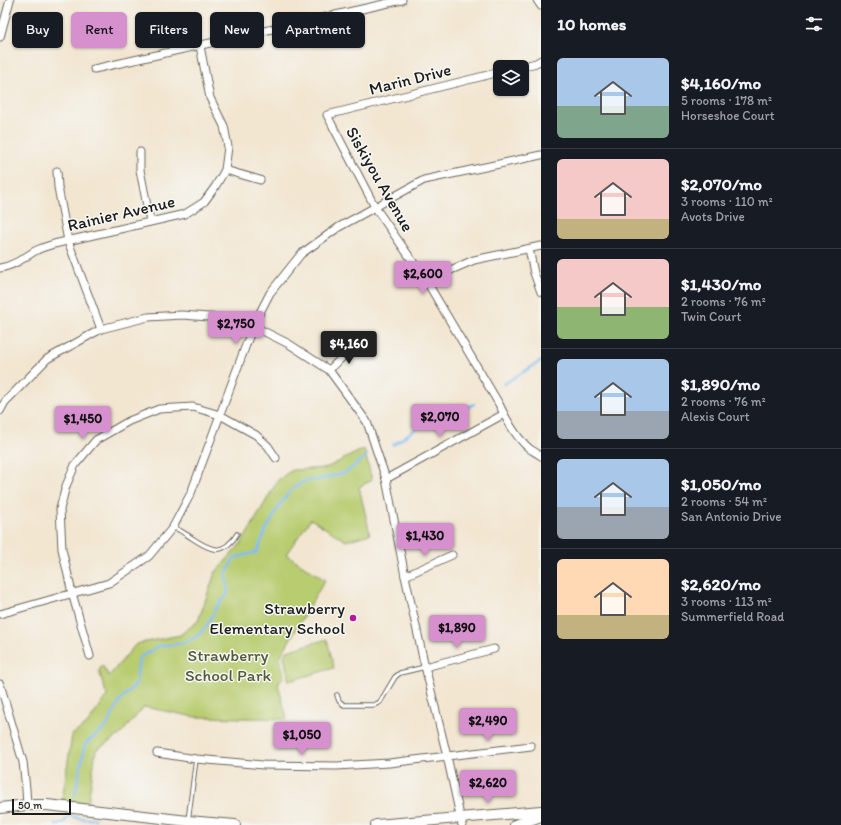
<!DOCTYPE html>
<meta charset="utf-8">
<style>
:root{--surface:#171b24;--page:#242831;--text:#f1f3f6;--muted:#9ea1a6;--line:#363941;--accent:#d690ce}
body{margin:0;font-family:Itim,sans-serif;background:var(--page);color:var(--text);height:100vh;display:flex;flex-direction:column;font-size:15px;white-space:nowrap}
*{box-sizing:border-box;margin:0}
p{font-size:13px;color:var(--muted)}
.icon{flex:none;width:22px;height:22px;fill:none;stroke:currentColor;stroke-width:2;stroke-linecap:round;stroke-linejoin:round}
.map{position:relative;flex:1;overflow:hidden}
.panel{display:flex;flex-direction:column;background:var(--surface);width:300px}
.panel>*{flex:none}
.banner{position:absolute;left:12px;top:12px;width:380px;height:36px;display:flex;gap:8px}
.tools{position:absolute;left:493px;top:60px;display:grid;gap:8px}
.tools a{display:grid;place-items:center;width:36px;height:36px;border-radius:6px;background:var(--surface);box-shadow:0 1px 3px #0004;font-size:20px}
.scale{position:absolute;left:12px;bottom:10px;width:59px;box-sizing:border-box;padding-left:4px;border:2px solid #1c1c1c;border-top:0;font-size:11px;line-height:14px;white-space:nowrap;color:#1c1c1c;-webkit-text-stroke:3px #f6f6f2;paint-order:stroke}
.price{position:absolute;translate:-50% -34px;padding:0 9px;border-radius:4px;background:var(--accent);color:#111;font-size:13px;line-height:26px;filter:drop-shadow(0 1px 2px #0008)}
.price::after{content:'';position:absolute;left:50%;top:24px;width:12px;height:9px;margin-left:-6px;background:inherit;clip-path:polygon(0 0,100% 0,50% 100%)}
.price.active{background:#222;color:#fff}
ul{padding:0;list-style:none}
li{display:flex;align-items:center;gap:12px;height:100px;padding:0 16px}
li+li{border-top:1px solid var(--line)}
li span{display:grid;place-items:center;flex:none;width:112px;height:80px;border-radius:6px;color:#555}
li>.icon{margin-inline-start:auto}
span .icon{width:48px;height:48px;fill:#fffc;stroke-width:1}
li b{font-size:17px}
h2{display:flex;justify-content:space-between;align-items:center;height:48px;padding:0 16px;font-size:17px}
.chip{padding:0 14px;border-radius:6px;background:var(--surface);box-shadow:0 1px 3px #0004;font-size:14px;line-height:36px}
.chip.active{background:var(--accent);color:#111}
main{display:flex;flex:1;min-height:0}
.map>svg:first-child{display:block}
</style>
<main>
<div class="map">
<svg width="541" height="825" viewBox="0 0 541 825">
<rect width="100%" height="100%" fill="#f6f6f2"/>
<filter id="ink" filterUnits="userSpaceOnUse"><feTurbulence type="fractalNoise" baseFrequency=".025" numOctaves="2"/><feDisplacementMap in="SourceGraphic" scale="8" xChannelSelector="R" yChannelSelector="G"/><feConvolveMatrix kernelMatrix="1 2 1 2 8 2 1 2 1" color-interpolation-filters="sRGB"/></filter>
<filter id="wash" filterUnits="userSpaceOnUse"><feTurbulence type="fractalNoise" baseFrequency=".012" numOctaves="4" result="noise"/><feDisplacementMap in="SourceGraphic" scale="16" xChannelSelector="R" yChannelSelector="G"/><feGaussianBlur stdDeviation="0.9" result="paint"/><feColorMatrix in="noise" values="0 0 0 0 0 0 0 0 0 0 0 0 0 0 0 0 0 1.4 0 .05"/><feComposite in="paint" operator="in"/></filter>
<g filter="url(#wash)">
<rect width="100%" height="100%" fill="#f2e6d1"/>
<g fill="#b8cc6f" stroke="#6a7446">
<path d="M 364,449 L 372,480 L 359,487 L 370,534 L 346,541 L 311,519 L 286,554 L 325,580 L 280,657 L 284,676 L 278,684 L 287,719 L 195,717 L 144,707 L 120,735 L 96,750 L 88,803 L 62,800 L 72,735 L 87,724 L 107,696 L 99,671 L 102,665 L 109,676 L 136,644 L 180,635 L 198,621 L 215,573 L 243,541 L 278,480 L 292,470 L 326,468 Z"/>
<path d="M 327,639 L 334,668 L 289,681 L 284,656 L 287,651 Z"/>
</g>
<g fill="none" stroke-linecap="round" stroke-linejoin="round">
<g stroke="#81bcf3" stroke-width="2.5">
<path d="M 504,384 L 541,361"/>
<path d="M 393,445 L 421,425 L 436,421 L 457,413 L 474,404"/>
<path d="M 75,795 L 85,744 L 106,727 L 121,699 L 136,684 L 139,658 L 159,646 L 184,643 L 199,635 L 207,625 L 217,606 L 227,595 L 228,591 L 226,574 L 234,558 L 257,552 L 265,532 L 281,503 L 292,489 L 304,481 L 318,480 L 347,472 L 367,455"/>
<path d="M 56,825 L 63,823 L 71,814 L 73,817 L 85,819 L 95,819"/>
</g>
</g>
</g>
<g filter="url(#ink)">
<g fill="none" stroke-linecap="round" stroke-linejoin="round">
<g stroke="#67635b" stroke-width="5.5">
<g id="lane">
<path d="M 173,527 C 176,529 180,530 184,533 C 193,538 204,548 215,549 C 224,551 233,541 237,534"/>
<path d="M 337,695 L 339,701 L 344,705 L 374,705 L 380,702 L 395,677 L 400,673 L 425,667"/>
<path d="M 188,821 L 196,759"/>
</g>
</g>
<g stroke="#67635b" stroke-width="9">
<g id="street">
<path d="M 537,0 L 541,6"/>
<path d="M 0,37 L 10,0"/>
<path d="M 521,67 L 536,63 L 541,60"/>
<path d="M 94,69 L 402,0"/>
<path d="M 500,72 L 327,115 L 375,207 L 427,282 L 499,404 C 506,419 517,439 530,449 C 533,451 537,453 541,456"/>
<path d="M 140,152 L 140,170 L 150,221"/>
<path d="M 225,170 L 260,180"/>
<path d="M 57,171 L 58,187 L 68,241 L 101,329"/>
<path d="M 529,249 L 534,273 L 541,292"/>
<path d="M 0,268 C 13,266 24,258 35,251 C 41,248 47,246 54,244 L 185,214 L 204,202 L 215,187 L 225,170 L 228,147 L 224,126 L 210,98 L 200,46"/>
<path d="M 427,282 L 439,275 L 474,260 L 541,246"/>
<path d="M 329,370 L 354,346"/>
<path d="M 0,411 L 5,402 L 47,359 L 101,329 L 148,317 L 182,315 L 222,318 L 244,325 L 253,326 L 289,344 L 329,370 L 367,422 L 386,479 L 405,576 L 423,658 L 447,756 L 462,825"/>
<path d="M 386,479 L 504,414"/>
<path d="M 405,576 L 452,555"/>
<path d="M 0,614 L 109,583 L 149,556 L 173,527 L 191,493 L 253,326 L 270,293 L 301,254 L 339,227 L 424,180 L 541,155"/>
<path d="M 90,656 L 72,593 L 62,549 L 60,509 L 66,486 L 75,465 L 96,440 L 129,421 L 159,409 L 193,407 L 220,415 L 256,435 L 268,446 L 276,458"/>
<path d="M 425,667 L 494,649"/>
<path d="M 0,684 L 23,762 L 26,789 L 27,805"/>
<path d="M 157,753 L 196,759 L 263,765 L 336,766 L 389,763 L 531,746"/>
</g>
</g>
<g stroke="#67635b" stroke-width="12">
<g id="secondary">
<path d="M 0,808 L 27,805 L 47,805 L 188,821 L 235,825"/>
<path d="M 376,825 L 541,811"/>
<path d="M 515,825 L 541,816"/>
</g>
</g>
<use href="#lane" stroke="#fff" stroke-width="3.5"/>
<use href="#street" stroke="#fff" stroke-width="7"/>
<use href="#secondary" stroke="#fff" stroke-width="10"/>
</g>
</g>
<circle fill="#b5179e" stroke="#f6f6f2" stroke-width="1.5" cx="353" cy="618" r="4"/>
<g text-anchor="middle" stroke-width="3" stroke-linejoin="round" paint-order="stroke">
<g font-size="17" fill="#1c1c1c" stroke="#f6f6f2">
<text transform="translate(410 79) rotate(-14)" y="6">Marin Drive</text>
<text transform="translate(380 179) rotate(60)" y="6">Siskiyou Avenue</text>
<text transform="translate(121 213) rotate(-13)" y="6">Rainier Avenue</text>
</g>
<g font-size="17" fill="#1c1c1c" stroke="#f6f6f2" text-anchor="end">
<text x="345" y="614">Strawberry<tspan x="345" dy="20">Elementary School</tspan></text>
</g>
<g font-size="17" fill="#535a39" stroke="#f6f6f2">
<text x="228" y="661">Strawberry<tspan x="228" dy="20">School Park</tspan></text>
</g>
</g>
</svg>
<div class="tools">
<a><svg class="icon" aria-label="layers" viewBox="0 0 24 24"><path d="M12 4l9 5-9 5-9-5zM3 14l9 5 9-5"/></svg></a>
</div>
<div class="scale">50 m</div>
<b class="price" style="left:423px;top:295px">$2,600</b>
<b class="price" style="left:236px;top:345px">$2,750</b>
<b class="price active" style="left:349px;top:365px">$4,160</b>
<b class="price" style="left:440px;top:438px">$2,070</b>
<b class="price" style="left:83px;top:440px">$1,450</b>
<b class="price" style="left:425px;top:557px">$1,430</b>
<b class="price" style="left:457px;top:649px">$1,890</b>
<b class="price" style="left:488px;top:742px">$2,490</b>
<b class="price" style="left:302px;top:756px">$1,050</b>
<b class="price" style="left:488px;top:804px">$2,620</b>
<div class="banner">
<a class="chip">Buy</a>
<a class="chip active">Rent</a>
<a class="chip">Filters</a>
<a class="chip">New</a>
<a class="chip">Apartment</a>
</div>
</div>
<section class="panel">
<h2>10 homes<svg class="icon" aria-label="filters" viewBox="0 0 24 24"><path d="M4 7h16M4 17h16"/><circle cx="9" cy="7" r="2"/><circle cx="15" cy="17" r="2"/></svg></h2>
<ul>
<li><span style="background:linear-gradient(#a9c7e8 60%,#7fa58c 0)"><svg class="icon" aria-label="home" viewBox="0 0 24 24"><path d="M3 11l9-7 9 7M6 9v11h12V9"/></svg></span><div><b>$4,160/mo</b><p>5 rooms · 178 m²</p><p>Horseshoe Court</p></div></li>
<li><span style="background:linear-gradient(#f6c9c9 75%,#c2b280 0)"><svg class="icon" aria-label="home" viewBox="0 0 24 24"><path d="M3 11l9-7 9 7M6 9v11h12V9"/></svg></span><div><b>$2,070/mo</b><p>3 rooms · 110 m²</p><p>Avots Drive</p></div></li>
<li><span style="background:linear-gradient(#f6c9c9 60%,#8fb573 0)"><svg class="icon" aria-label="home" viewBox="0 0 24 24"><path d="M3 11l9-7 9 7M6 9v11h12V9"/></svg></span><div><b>$1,430/mo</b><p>2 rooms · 76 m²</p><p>Twin Court</p></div></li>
<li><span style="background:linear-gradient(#a9c7e8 65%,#9aa5b1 0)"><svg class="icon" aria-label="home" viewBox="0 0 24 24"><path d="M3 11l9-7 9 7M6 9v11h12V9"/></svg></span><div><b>$1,890/mo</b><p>2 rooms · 76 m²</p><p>Alexis Court</p></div></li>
<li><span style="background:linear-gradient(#a9c7e8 60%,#9aa5b1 0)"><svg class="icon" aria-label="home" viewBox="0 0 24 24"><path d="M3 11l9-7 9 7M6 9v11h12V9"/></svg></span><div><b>$1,050/mo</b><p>2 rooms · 54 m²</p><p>San Antonio Drive</p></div></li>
<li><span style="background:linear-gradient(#ffd9b3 70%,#c2b280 0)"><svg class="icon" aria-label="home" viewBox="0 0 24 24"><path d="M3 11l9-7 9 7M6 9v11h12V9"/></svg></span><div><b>$2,620/mo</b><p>3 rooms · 113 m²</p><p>Summerfield Road</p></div></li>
</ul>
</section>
</main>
